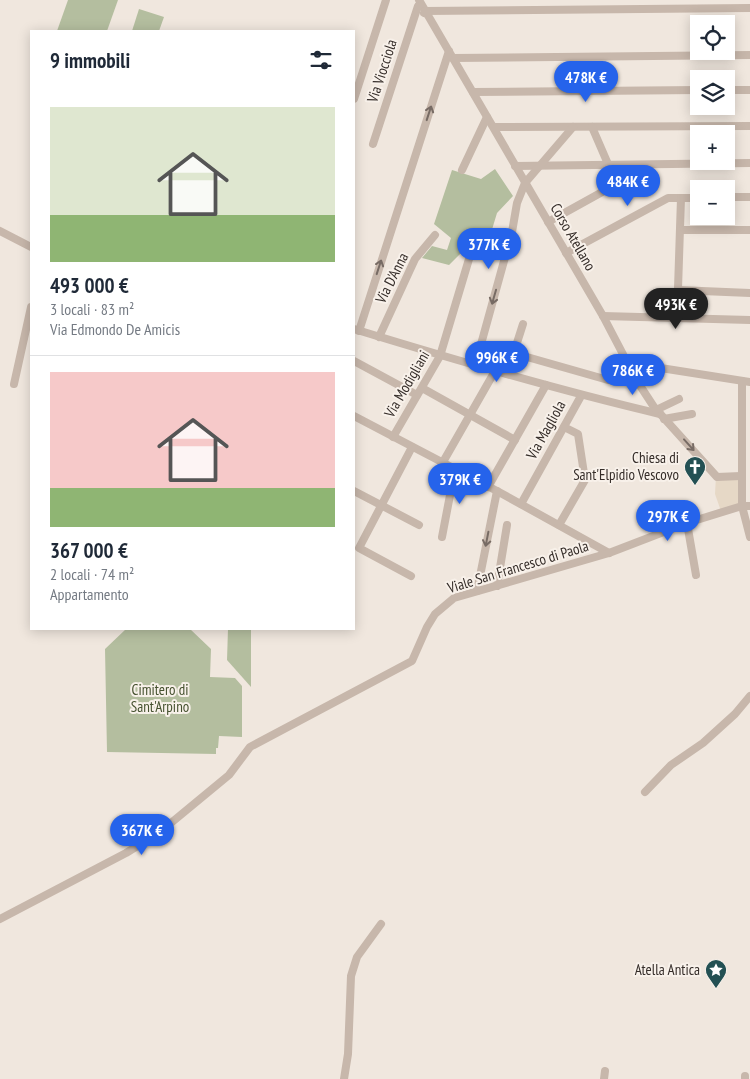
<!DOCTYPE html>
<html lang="it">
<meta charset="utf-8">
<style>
:root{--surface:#fff;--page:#f6f6f7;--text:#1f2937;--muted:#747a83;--line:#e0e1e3;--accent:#2563eb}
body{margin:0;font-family:"PT Sans Narrow",sans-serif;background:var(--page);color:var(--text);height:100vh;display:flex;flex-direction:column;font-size:19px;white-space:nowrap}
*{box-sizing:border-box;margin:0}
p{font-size:16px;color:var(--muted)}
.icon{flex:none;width:28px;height:28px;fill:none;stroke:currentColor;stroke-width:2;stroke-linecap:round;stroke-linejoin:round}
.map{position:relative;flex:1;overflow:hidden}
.sheet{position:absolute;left:30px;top:30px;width:325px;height:600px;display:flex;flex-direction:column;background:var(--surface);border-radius:0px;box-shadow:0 2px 12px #0003}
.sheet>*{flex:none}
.controls{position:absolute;left:690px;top:15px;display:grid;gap:10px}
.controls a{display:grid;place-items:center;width:45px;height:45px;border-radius:0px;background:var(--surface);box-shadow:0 2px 12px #0003;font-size:25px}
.price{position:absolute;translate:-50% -42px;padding:0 11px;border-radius:18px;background:var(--accent);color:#fff;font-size:16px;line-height:32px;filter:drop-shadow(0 1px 2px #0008)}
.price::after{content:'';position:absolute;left:50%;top:30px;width:15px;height:11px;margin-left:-8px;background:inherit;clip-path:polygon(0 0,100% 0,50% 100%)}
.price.selected{background:#222;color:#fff}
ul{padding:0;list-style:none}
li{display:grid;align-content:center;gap:10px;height:265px;padding:0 20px}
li+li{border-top:1px solid var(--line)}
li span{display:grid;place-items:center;height:155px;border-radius:0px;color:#555}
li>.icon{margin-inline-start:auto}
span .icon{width:90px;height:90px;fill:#fffc;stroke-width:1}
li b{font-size:21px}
h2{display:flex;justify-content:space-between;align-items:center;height:60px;padding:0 20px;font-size:21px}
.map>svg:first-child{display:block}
</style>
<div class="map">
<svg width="750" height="1079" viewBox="0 0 750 1079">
<rect width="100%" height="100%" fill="#f0e7de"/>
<g fill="#b4be9f">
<path d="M 68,0 L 118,0 L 107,31 L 57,31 Z"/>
<path d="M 139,9 L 164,17 L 159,31 L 132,31 Z"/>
<path d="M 495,169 L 513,196 L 497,213 L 487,246 L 472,242 L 449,265 L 422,258 L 432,246 L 447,250 L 451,238 L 434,224 L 452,170 L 481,179 Z"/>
<path d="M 126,629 L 190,629 L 211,649 L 210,677 L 235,678 L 242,686 L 242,737 L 219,736 L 218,748 L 216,748 L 216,754 L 107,752 L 105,649 Z"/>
<path d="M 228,629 L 251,629 L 251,687 L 227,660 Z"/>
</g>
<path fill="#e6d8c6" d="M 742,474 L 744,505 L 722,514 L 715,494 L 716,476 Z"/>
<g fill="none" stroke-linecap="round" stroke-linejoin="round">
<g stroke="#c7b7ab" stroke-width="8">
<path d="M 419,0 L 603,316 L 637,381 L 654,407 L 717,477 L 741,476"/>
<path d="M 424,13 L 425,11 L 750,8"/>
<path d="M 453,58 L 750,55"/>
<path d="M 726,90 L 750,90"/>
<path d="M 473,92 L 699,90"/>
<path d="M 354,99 L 386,0"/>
<path d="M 494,127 L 750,126"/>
<path d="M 592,127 L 608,164"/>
<path d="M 373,144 L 418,6"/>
<path d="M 515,166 L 750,163"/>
<path d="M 462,170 L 487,117"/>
<path d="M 726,197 L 750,197"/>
<path d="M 548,222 L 604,191"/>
<path d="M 680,230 L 750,230"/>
<path d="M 0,231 L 31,247"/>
<path d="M 566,253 L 668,198 L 699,198"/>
<path d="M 678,290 L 750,293"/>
<path d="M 603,316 L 750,320"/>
<path d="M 677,319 L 681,198"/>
<path d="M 354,329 C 455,360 557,390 660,414"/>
<path d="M 359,331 L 449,51"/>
<path d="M 379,337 L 415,259 L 435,235"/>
<path d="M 513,353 L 608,380 L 626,381 L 635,377"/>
<path d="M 354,361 L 417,395"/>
<path d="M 629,363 L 750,382"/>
<path d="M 475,366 L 512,232 L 517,203 L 525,183 L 573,127"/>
<path d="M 507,374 L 523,324"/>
<path d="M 742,381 L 742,506 L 750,537"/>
<path d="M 14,384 L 31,307"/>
<path d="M 422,388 L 515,440"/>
<path d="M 656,410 L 679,399"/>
<path d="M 354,416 L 497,491 L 609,553"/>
<path d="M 664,419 L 692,414"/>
<path d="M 393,437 L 440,356 L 469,259"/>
<path d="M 443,462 L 495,371"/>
<path d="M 488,487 L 546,385"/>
<path d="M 354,491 L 419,525"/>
<path d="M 521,504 L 581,396"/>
<path d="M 687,523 L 696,575"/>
<path d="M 559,525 L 585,480 L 578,434 L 564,427"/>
<path d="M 442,537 L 455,469"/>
<path d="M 411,576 L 359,548 L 412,447"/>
<path d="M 497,586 L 507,525"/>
<path d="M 477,591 L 497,491"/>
<path d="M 645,792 L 671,765 L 703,743 L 735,714 L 750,696"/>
<path d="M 0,919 L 126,853 L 160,832 L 229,775 L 250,747 L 412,661 L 427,627 L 435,614 L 454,598 L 609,553 L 687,523 L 742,506 L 750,506"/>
<path d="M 344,1079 L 348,1054 L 351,976 L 357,957 L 381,924"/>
<path d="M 604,1079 L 605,1071"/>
<path d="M 745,1079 L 745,1076"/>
</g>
</g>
<defs><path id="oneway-shaft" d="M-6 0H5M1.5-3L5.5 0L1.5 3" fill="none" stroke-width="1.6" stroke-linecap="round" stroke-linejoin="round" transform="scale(1.25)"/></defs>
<g stroke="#776b64">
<use href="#oneway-shaft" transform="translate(429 113) rotate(-72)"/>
<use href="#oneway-shaft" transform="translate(379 267) rotate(-72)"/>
<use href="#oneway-shaft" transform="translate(494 297) rotate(106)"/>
<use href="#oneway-shaft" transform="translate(689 445) rotate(48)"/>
<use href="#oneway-shaft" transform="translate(487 539) rotate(101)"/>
</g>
<defs>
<g id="church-pin" transform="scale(1.125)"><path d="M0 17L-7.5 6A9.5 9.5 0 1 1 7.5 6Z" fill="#235053" stroke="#f8f1ea"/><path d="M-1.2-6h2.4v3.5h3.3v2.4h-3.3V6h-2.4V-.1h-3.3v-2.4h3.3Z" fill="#fff"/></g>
<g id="sight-pin" transform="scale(1.125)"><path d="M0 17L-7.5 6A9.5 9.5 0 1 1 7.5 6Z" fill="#235053" stroke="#f8f1ea"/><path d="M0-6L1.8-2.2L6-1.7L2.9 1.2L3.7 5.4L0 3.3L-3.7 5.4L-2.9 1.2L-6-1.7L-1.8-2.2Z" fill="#fff"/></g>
</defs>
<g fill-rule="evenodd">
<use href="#church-pin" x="695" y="467"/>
<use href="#sight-pin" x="716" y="970"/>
</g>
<g text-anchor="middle" stroke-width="4" stroke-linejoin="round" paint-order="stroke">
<g font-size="15" fill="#352d29" stroke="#f8f1ea">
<text transform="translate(382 71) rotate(-72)" y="5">Via Viocciola</text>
<text transform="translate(573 237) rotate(60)" y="5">Corso Atellano</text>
<text transform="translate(392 278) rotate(-63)" y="5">Via D'Anna</text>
<text transform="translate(407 384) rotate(-60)" y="5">Via Modigliani</text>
<text transform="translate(546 430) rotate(-61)" y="5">Via Magliola</text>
<text transform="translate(518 567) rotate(-17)" y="5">Viale San Francesco di Paola</text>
</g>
<g font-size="15" fill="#352d29" stroke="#f8f1ea" text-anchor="end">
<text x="679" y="463">Chiesa di<tspan x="679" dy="17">Sant'Elpidio Vescovo</tspan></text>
<text x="700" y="975">Atella Antica</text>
</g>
<g font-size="15" fill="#45512f" stroke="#f8f1ea">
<text x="160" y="695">Cimitero di<tspan x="160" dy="17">Sant'Arpino</tspan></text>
</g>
</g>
</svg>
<div class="controls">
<a><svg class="icon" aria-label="locate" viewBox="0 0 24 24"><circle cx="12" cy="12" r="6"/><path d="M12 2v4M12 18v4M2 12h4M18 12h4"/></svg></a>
<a><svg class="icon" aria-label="layers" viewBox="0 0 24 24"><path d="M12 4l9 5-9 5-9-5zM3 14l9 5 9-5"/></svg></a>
<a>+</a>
<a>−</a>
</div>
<b class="price" style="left:586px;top:103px">478K €</b>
<b class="price" style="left:628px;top:207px">484K €</b>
<b class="price" style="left:489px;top:270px">377K €</b>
<b class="price selected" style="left:676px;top:330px">493K €</b>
<b class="price" style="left:497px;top:383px">996K €</b>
<b class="price" style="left:633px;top:396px">786K €</b>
<b class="price" style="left:460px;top:505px">379K €</b>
<b class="price" style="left:668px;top:542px">297K €</b>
<b class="price" style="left:142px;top:856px">367K €</b>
<section class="sheet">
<h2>9 immobili<svg class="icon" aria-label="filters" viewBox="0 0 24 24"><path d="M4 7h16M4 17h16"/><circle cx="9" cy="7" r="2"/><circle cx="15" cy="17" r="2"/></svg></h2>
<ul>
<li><span style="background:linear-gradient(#dfe7d0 70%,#8fb573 0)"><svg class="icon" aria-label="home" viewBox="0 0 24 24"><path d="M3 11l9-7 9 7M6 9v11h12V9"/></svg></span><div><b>493 000 €</b><p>3 locali · 83 m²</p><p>Via Edmondo De Amicis</p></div></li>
<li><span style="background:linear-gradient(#f6c9c9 75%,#8fb573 0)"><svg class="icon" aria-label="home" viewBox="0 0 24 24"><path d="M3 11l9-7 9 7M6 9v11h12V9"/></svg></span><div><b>367 000 €</b><p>2 locali · 74 m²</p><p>Appartamento</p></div></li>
</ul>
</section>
</div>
